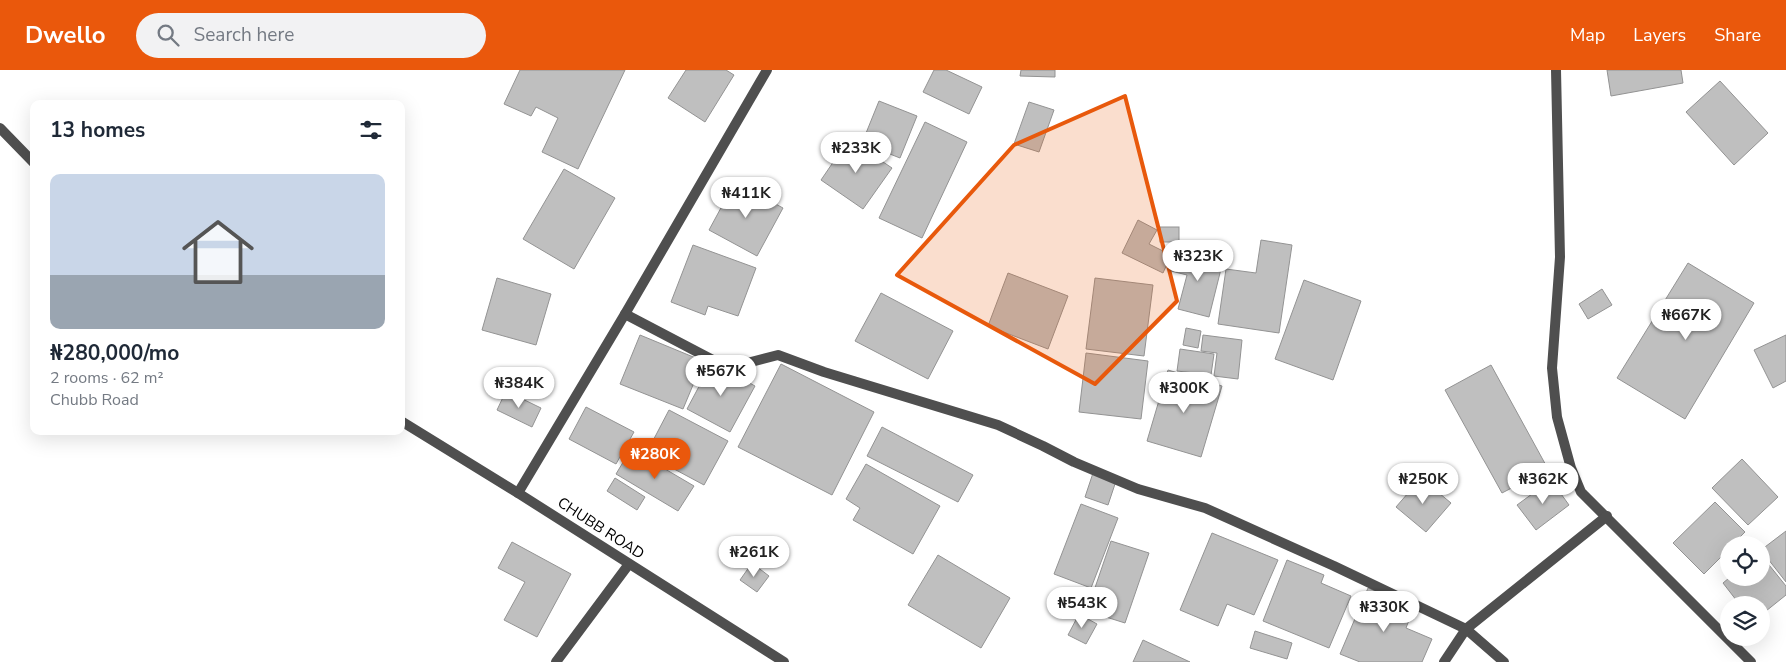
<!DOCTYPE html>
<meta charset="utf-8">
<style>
:root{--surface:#fff;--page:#f2f2f3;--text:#1f2937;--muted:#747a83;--accent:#ea580c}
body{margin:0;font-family:"Nunito Sans",sans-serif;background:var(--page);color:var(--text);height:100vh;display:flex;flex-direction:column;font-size:19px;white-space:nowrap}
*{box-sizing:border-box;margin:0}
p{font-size:16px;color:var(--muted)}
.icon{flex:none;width:28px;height:28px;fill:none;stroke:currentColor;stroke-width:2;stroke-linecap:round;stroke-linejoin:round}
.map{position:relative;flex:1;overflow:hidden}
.sheet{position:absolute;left:30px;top:30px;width:375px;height:335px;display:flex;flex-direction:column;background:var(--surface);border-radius:10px;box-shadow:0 5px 20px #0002}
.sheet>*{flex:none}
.tools{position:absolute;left:1720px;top:466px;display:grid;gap:10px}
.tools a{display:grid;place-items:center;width:50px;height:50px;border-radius:50%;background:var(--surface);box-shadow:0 5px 20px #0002;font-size:25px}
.price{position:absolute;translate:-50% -42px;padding:0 11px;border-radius:18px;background:#fff;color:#222;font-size:16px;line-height:32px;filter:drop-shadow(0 1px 2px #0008)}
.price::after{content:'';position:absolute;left:50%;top:30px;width:15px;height:11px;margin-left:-8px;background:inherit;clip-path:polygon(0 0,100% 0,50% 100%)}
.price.on{background:var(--accent);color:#fff}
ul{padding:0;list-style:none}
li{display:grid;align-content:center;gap:10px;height:265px;padding:0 20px}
li span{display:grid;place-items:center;height:155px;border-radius:10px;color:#555}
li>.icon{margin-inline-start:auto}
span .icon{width:90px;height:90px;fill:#fffc;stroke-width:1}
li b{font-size:21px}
h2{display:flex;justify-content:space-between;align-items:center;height:60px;padding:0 20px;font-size:21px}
header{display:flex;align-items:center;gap:30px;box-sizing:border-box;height:70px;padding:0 25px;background:var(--accent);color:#fff}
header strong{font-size:24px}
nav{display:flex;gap:28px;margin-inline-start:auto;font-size:18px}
.search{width:350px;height:45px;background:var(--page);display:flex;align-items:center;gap:12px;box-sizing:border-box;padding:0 18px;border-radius:28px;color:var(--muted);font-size:19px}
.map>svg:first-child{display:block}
</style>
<header>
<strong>Dwello</strong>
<div class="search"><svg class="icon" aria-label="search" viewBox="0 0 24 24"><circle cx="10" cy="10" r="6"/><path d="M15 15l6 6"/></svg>Search here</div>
<nav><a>Map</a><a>Layers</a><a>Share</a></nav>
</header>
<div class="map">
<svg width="1786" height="592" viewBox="0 0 1786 592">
<rect width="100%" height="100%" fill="#fff"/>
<g fill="#bfbfbf" stroke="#939393">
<path d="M 520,0 L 625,0 L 578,99 L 542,82 L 558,48 L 536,37 L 531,46 L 504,34 Z"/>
<path d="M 686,0 L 726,0 L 734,5 L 705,52 L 668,28 Z"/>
<path d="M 934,0 L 946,0 L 982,17 L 969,44 L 923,22 Z"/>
<path d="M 1021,0 L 1055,0 L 1055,7 L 1020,6 Z"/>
<path d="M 1607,0 L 1681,0 L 1683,13 L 1611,26 Z"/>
<path d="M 1720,11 L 1768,63 L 1734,95 L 1686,42 Z"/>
<path d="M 879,31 L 917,46 L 900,88 L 862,73 Z"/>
<path d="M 1029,32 L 1054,40 L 1039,82 L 1014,74 Z"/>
<path d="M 925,52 L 967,72 L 922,168 L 879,148 Z"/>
<path d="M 849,69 L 892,98 L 863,139 L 821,110 Z"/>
<path d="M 564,99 L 615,128 L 574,199 L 523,169 Z"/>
<path d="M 735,112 L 783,138 L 757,186 L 709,160 Z"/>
<path d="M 1138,150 L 1157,160 L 1149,174 L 1171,185 L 1163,203 L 1122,183 Z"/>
<rect x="1160" y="157" width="19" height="15"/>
<path d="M 1261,170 L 1292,175 L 1279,263 L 1218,254 L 1226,199 L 1256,203 Z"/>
<path d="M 693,175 L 756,198 L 738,246 L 708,236 L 705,245 L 671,232 Z"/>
<path d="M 1177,180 L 1223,191 L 1209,247 L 1178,239 L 1187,205 L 1171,201 Z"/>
<path d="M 1688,193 L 1754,233 L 1685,349 L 1617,308 Z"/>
<path d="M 1008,203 L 1068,226 L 1048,279 L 988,256 Z"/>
<path d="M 497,208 L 551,224 L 536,275 L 482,260 Z"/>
<path d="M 1095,208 L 1153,215 L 1144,286 L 1086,279 Z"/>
<path d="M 1304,210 L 1361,231 L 1333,310 L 1275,289 Z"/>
<path d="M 1602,219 L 1612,235 L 1588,249 L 1579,234 Z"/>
<path d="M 881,223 L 953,261 L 928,309 L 855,271 Z"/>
<path d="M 1186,258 L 1201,261 L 1198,278 L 1183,275 Z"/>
<path d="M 640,265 L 703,291 L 683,339 L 620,314 Z"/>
<path d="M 1203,265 L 1242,270 L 1238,309 L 1214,306 L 1217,283 L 1201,281 Z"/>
<path d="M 1786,265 L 1786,311 L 1773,318 L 1754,280 Z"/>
<path d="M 1180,279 L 1214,284 L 1211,305 L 1177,301 Z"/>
<path d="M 1086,283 L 1148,291 L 1141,349 L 1079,342 Z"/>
<path d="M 712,292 L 755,316 L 730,362 L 687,339 Z"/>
<path d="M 781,294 L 874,342 L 832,425 L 738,377 Z"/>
<path d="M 1491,295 L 1548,399 L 1502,423 L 1445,320 Z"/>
<path d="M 1168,300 L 1222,316 L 1201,387 L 1147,371 Z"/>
<path d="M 506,321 L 541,338 L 532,357 L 497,340 Z"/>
<path d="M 586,337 L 634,362 L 616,394 L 569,369 Z"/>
<path d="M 669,340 L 728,371 L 704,415 L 646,384 Z"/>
<path d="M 882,357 L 973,405 L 958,432 L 867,386 Z"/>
<path d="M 631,379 L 694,416 L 678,441 L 616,404 Z"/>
<path d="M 1742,389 L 1778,427 L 1748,455 L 1712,418 Z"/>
<path d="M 866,394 L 940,436 L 913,484 L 853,450 L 860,438 L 846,429 Z"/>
<path d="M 1093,403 L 1116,411 L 1108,435 L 1085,427 Z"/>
<path d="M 615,408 L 645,427 L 637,440 L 607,421 Z"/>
<path d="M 1421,408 L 1451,433 L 1426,462 L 1396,437 Z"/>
<path d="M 1551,410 L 1569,435 L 1536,460 L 1517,435 Z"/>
<path d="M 1715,432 L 1745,462 L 1732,475 L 1729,475 L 1729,479 L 1704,504 L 1673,473 Z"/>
<path d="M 1081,434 L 1118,448 L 1091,518 L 1054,504 Z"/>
<path d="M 1786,461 L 1786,512 L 1761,480 Z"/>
<path d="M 1212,463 L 1278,490 L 1254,545 L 1227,534 L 1218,556 L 1180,540 Z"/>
<path d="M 1111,471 L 1149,483 L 1125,553 L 1087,541 Z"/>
<path d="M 512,472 L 571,504 L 537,567 L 504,550 L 525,512 L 498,498 Z"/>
<path d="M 938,485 L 1010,528 L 981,578 L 908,535 Z"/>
<path d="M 1761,485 L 1786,516 L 1786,525 L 1761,545 L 1761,535 L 1740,535 L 1723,513 L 1729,508 L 1761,508 Z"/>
<path d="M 1287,490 L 1324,505 L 1321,513 L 1351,526 L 1329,578 L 1263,551 Z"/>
<path d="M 752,493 L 769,506 L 757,522 L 740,510 Z"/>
<path d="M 1368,518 L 1414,537 L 1406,558 L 1432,569 L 1422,592 L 1360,592 L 1340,584 Z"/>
<path d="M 1079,544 L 1097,554 L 1086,574 L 1068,565 Z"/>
<path d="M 1255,561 L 1292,573 L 1287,589 L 1250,578 Z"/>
<path d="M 1143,570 L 1190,592 L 1133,592 Z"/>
</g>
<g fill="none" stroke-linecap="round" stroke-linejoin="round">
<g stroke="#4f4f4f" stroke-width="10">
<path d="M 1556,0 L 1560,187 L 1552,298 L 1557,347 L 1571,398 L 1581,422 L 1751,592"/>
<path d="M 625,244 L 728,298 L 778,285 L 824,302 L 998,355 L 1043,376 L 1074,392 L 1138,419 L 1205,438 L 1334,496 L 1466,559 L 1504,592"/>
<path d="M 518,423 L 625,244 L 767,0"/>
<path d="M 556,592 L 629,494"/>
<path d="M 1444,592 L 1466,559 L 1607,446"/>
</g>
<g stroke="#4f4f4f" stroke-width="10">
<path d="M 0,58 L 34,93"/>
<path d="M 401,351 L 518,423 L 784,592"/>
</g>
</g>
<path fill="#e8590c" fill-opacity="0.2" stroke="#e8590c" stroke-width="4" stroke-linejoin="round" d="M 1125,26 L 1177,231 L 1095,314 L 897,205 L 1014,75 Z"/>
<g text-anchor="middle" stroke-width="4" stroke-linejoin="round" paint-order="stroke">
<g font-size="15" fill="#000" stroke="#fff">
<text transform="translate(601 458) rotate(33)" y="5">CHUBB ROAD</text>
</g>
</g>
</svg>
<div class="tools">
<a><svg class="icon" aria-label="locate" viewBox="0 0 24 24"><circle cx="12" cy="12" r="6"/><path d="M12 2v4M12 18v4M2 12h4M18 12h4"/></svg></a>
<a><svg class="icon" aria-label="layers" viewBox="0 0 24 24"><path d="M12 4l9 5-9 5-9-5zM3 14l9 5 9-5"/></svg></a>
</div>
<b class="price" style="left:856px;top:104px">₦233K</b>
<b class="price" style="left:746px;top:149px">₦411K</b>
<b class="price" style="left:1198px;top:212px">₦323K</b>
<b class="price" style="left:1686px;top:271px">₦667K</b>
<b class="price" style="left:721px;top:327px">₦567K</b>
<b class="price" style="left:519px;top:339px">₦384K</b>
<b class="price" style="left:1184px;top:344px">₦300K</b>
<b class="price on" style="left:655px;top:410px">₦280K</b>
<b class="price" style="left:1423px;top:435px">₦250K</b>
<b class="price" style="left:1543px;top:435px">₦362K</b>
<b class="price" style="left:754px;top:508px">₦261K</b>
<b class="price" style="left:1082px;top:559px">₦543K</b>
<b class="price" style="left:1384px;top:563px">₦330K</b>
<section class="sheet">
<h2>13 homes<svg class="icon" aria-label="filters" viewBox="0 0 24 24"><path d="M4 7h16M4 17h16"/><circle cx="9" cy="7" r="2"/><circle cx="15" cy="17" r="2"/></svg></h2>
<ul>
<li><span style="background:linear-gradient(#c9d6e8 65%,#9aa5b1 0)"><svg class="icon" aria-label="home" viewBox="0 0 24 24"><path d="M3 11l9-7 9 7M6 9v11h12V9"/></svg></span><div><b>₦280,000/mo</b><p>2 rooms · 62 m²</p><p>Chubb Road</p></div></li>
</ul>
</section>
</div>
